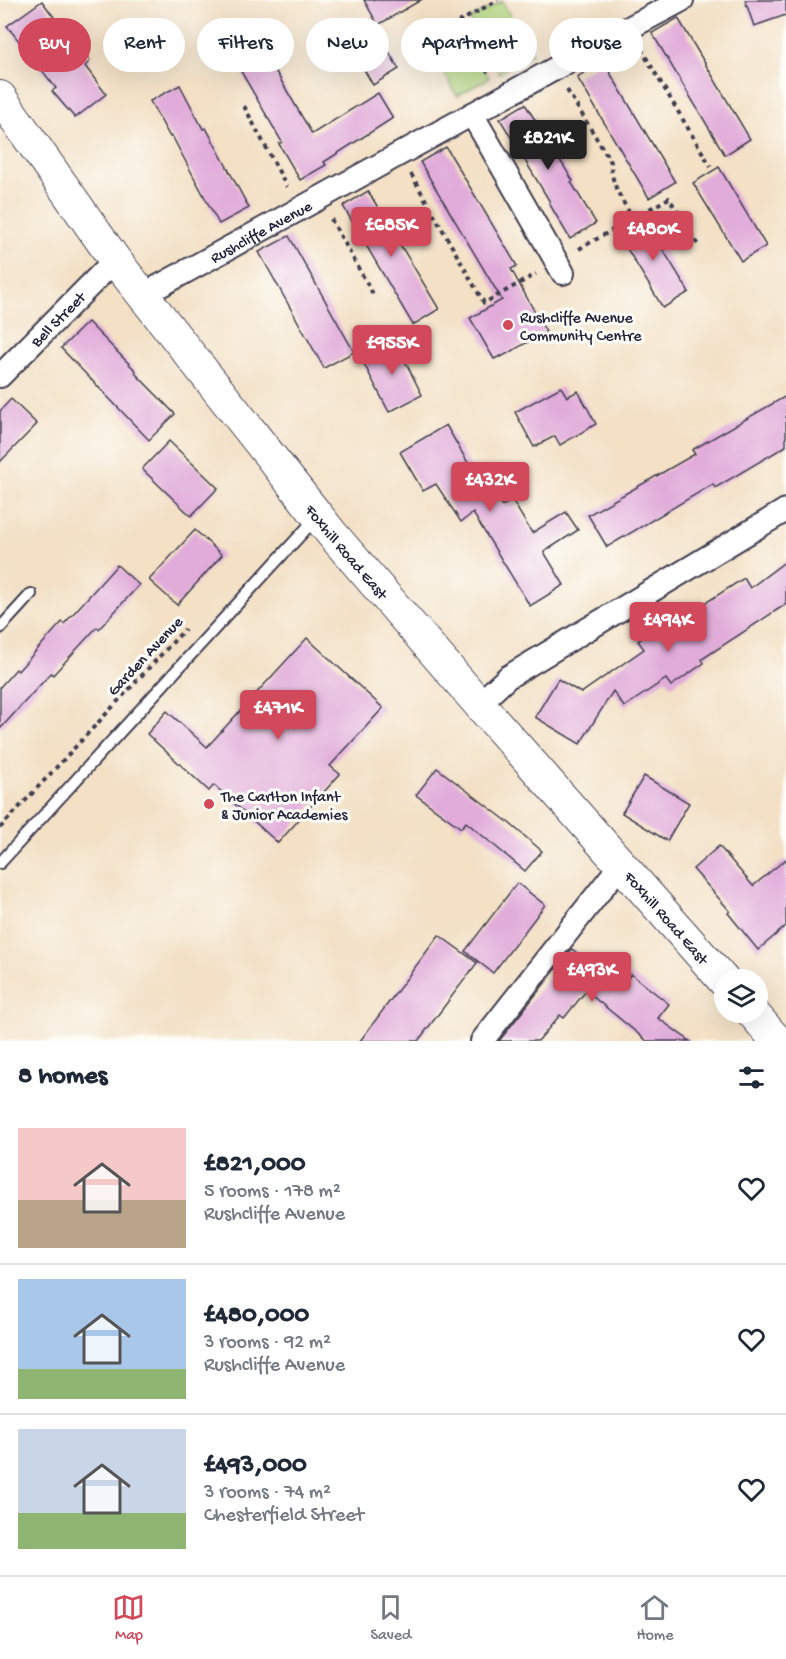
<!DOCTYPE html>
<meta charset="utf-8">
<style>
:root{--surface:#fff;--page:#f6f6f7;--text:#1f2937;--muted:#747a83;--line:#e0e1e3;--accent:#d1495b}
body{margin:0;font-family:"Gochi Hand",sans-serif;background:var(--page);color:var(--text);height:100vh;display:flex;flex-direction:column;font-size:22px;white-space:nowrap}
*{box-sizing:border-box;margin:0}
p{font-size:20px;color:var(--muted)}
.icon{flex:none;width:33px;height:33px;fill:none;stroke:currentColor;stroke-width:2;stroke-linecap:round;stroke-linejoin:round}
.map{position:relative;height:1041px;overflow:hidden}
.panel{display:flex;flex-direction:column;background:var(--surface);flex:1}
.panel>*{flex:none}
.top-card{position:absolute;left:18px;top:18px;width:750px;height:54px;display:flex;gap:12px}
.tools{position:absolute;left:714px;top:969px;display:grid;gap:12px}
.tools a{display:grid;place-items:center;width:54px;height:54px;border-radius:50%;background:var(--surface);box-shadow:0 6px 24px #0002;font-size:30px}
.price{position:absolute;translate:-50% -51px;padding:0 14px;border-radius:6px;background:var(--accent);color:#fff;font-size:20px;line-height:39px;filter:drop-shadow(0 2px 3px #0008)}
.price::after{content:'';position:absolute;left:50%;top:36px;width:18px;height:14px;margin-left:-9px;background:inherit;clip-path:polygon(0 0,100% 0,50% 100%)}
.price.active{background:#222;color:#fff}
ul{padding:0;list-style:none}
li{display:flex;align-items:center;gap:18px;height:150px;padding:0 18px}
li+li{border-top:2px solid var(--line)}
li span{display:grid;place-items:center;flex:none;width:168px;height:120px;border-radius:0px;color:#555}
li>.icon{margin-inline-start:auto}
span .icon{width:72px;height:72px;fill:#fffc;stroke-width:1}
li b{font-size:26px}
h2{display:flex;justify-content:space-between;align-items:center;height:72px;padding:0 18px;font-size:26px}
.chip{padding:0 21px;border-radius:27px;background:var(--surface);box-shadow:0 6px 24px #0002;font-size:21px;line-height:54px}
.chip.active{background:var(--accent);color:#fff}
.tabs{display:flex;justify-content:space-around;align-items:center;height:84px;border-top:2px solid var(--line);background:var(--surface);font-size:16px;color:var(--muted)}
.tabs a{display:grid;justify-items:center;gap:3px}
.tabs .active{color:var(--accent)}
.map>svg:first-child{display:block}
</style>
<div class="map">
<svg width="786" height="1041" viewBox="0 0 786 1041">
<rect width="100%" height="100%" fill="#fdfcf7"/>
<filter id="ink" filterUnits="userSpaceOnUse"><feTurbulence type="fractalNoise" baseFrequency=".0167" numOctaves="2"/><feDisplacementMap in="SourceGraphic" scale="12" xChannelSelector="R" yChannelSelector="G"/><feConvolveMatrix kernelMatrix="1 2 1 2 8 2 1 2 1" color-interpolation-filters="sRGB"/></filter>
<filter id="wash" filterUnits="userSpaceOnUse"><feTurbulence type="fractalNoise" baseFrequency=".008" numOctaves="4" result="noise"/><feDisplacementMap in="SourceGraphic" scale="24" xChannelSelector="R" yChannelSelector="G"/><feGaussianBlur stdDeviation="1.35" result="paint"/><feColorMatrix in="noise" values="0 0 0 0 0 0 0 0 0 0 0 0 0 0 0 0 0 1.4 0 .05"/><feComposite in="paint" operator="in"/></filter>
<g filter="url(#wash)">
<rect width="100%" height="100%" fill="#f3e0c5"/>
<g fill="#b2d67e" stroke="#6a7c5c" stroke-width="1.5">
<path d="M 502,1 L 532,54 L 499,73 L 470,19 Z"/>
<path d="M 460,25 L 489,78 L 457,96 L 427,43 Z"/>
</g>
<g id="blocks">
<g fill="#e1acda">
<path d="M 364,0 L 421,0 L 378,25 Z"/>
<path d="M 745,0 L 786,0 L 786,15 L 754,26 Z"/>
<path d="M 42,1 L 73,43 L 75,41 L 90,61 L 85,66 L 106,94 L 75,118 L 52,91 L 56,88 L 7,26 Z"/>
<path d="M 678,18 L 750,139 L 725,155 L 652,33 Z"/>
<path d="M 378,34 L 399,69 L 373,85 L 352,49 Z"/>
<path d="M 258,41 L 312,134 L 378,93 L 393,118 L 324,162 L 326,165 L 300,180 L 279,144 L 282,142 L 232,56 Z"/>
<path d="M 603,61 L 675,182 L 649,198 L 577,77 Z"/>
<path d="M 180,85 L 203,129 L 206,128 L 249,208 L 219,224 L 172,136 L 170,137 L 150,101 Z"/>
<path d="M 525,104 L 573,181 L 571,182 L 596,223 L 570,239 L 549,203 L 550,202 L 500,119 Z"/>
<path d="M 446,147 L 517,266 L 511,269 L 546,332 L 501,357 L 501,356 L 494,359 L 470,318 L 502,300 L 420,162 Z"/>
<path d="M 719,167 L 766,246 L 741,261 L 693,183 Z"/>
<path d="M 368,191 L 439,309 L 413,325 L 343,206 Z"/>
<path d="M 643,217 L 689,292 L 663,308 L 617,232 Z"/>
<path d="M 289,236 L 354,352 L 324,368 L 259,252 Z"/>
<path d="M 88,322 L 136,371 L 135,373 L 175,414 L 149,440 L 61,348 Z"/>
<path d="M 395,341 L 422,395 L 389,412 L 361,358 Z"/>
<path d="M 561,387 L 567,397 L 578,391 L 596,424 L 560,445 L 555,436 L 534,447 L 515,412 Z"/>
<path d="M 786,396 L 786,446 L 715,488 L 713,484 L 607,547 L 588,515 L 695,454 L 692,450 Z"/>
<path d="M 11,399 L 37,424 L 0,462 L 0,411 Z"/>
<path d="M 446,425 L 472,470 L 476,467 L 502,506 L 512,500 L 532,533 L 566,512 L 578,530 L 544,552 L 564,585 L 530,606 L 473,513 L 461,522 L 436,484 L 423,491 L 400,452 Z"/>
<path d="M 169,441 L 218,488 L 191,516 L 142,469 Z"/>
<path d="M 195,530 L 222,555 L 177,605 L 149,580 Z"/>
<path d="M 786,561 L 786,604 L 702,659 L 704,663 L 671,686 L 666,679 L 624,707 L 613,691 L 580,744 L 535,717 L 558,679 L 581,693 L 644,649 L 638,641 L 672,618 L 676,622 L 744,578 L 750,588 Z"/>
<path d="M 117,565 L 139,585 L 99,629 L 97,627 L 53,675 L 51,673 L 0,729 L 0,687 L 16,669 L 18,671 L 62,622 L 64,624 Z"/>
<path d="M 307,638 L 383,708 L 330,766 L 340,774 L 278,843 L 214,785 L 209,791 L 147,734 L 167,711 L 207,747 Z"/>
<path d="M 437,768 L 508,822 L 542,851 L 525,871 L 466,822 L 461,828 L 416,795 Z"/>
<path d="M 644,776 L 689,803 L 667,841 L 622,813 Z"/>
<path d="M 719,846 L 753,886 L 786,859 L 786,926 L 758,950 L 728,913 L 730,911 L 693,869 Z"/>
<path d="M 517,883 L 545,905 L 493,973 L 465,951 Z"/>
<path d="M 439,935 L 477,963 L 440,1012 L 418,1041 L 360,1041 Z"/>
<path d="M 572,949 L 621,987 L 631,974 L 669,1004 L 658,1018 L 690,1041 L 647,1041 L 586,991 L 564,1018 L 560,1015 L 538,1041 L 499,1041 Z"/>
</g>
</g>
</g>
<g filter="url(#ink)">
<use href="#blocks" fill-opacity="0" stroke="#413e50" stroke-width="1.5"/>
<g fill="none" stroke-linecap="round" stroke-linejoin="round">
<g stroke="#413e50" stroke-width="14">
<g id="lane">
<path d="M 0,628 L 31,594"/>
<path d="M 0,863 L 316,518"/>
</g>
</g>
<g stroke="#413e50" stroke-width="26">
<g id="street">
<path d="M 472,114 L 563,273"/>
<path id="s1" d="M 143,295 L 629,28 L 682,0"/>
<path id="s2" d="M 0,376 L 115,260"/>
<path d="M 479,704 L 508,677 L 786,510"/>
<path d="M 482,1041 L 622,863"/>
</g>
</g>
<g stroke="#413e50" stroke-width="34">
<g id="secondary">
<path id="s3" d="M 0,97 L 115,260 L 332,534 L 479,704 L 724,981"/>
<path d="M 752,1012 L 777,1041"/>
</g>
</g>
<g stroke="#413e50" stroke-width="4" stroke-dasharray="4.5 4.5" stroke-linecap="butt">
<path d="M 460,21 L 490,76"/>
<path d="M 427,40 L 498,0"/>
<path d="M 641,49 L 711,167"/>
<path d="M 567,90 L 611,162 C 611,186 622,199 633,219"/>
<path d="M 244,106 L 287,187"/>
<path d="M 411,174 L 484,303 L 536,274"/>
<path d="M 331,219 L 373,294"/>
<path d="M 579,249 L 669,198 L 698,245"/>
<path d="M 0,828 L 185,629"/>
</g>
<use href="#lane" stroke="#fff" stroke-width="10"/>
<use href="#street" stroke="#fff" stroke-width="22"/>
<use href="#secondary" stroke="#fff" stroke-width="32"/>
</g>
</g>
<g fill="#d1495b" stroke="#fdfcf7" stroke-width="2">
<circle cx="508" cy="325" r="6"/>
<circle cx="209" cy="804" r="6"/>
</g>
<g text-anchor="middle" stroke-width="6" stroke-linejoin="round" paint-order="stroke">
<g font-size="16" fill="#22223b" stroke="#fdfcf7">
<text dy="6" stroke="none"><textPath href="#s1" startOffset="134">Rushcliffe Avenue</textPath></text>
<text dy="6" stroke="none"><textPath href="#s2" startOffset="81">Bell Street</textPath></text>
<text dy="6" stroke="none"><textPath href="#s3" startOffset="572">Foxhill Road East</textPath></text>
<text transform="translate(144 655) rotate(-47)" y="6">Garden Avenue</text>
<text dy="6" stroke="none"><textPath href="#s3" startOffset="1058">Foxhill Road East</textPath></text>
</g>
<g font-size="16" fill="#22223b" stroke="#fdfcf7" text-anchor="start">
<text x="520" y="322">Rushcliffe Avenue<tspan x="520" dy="18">Community Centre</tspan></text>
<text x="221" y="801">The Carlton Infant<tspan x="221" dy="18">&amp; Junior Academies</tspan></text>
</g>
</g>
</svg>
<div class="tools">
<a><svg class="icon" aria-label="layers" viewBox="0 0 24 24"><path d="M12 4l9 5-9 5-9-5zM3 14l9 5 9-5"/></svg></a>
</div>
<b class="price active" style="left:548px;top:171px">£821K</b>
<b class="price" style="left:391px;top:258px">£685K</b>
<b class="price" style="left:653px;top:262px">£480K</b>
<b class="price" style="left:392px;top:376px">£955K</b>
<b class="price" style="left:490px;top:513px">£432K</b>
<b class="price" style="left:668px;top:653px">£494K</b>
<b class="price" style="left:278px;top:741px">£471K</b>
<b class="price" style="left:592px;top:1003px">£493K</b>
<div class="top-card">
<a class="chip active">Buy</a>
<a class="chip">Rent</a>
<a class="chip">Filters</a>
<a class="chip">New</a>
<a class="chip">Apartment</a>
<a class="chip">House</a>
</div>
</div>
<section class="panel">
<h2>8 homes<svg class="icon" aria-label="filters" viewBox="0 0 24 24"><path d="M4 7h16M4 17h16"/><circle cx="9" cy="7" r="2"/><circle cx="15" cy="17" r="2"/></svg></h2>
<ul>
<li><span style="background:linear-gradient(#f6c9c9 60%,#b9a48a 0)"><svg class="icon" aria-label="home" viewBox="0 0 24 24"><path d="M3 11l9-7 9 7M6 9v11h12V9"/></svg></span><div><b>£821,000</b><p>5 rooms · 178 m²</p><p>Rushcliffe Avenue</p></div><svg class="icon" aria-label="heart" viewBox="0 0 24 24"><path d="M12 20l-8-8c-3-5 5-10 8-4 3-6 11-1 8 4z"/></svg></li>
<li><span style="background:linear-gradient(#a9c7e8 75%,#8fb573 0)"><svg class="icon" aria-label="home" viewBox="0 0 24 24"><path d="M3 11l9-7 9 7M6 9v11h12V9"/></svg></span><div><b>£480,000</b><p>3 rooms · 92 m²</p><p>Rushcliffe Avenue</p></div><svg class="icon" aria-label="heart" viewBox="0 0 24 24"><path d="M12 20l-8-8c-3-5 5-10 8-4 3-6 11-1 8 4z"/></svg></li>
<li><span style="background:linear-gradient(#c9d6e8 70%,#8fb573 0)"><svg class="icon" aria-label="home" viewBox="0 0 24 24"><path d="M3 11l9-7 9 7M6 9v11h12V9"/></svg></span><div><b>£493,000</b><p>3 rooms · 74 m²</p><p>Chesterfield Street</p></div><svg class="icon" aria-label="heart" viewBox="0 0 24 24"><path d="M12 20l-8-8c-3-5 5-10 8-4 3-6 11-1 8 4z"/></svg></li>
</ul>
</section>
<nav class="tabs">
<a class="active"><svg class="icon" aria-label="map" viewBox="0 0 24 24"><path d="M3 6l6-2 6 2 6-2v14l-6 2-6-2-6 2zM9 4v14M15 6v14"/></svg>Map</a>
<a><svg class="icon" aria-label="saved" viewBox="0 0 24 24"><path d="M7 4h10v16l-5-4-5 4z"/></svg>Saved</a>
<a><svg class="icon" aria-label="home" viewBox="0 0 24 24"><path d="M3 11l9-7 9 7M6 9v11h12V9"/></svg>Home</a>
</nav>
